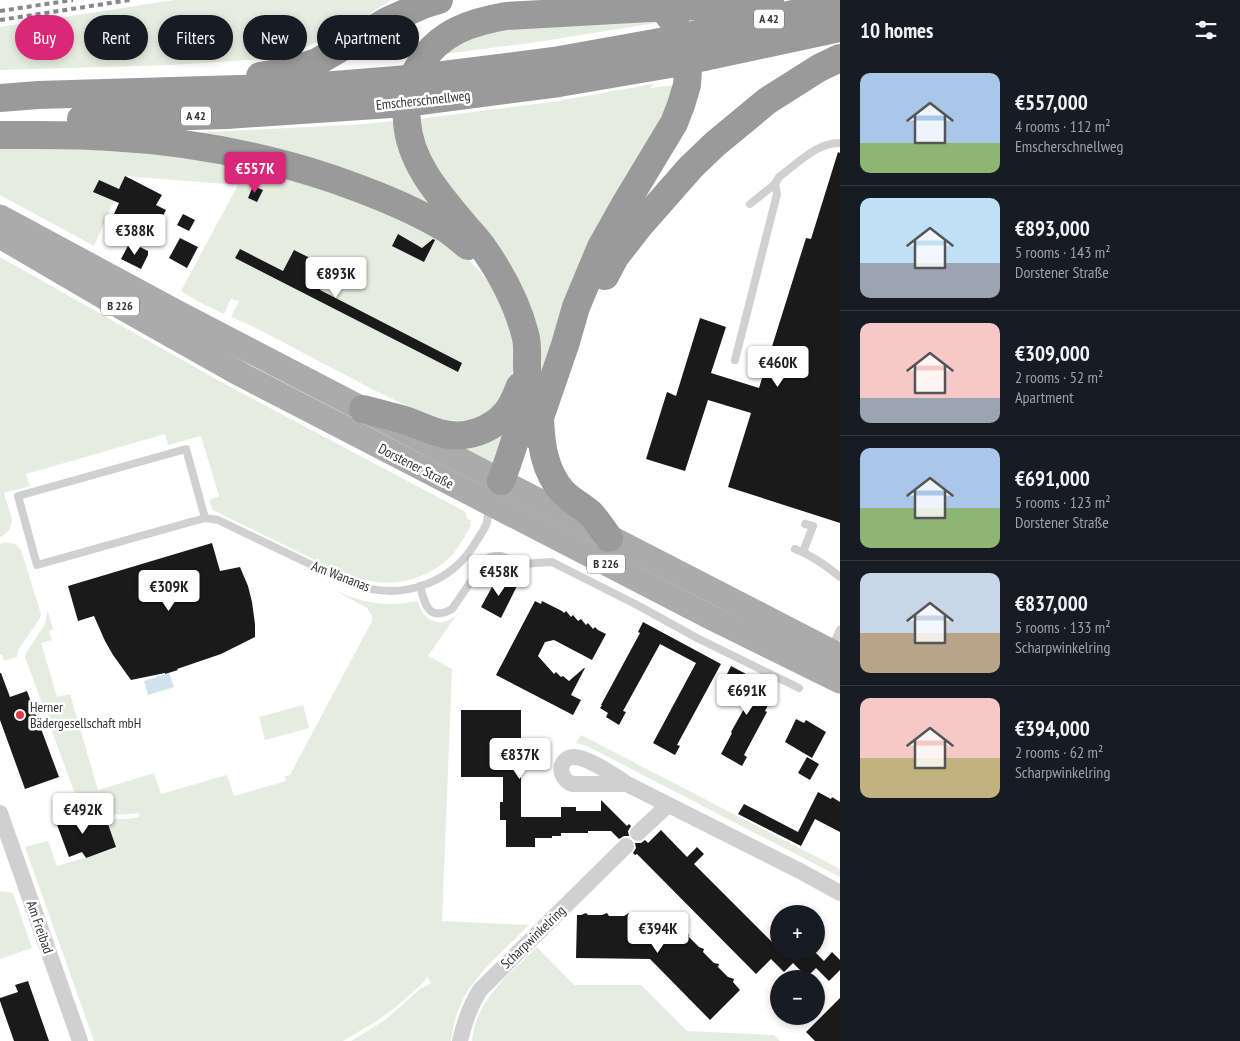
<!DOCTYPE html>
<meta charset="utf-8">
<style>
:root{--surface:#171b24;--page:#242831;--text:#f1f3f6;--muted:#9ea1a6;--line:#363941;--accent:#db2777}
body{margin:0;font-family:"PT Sans Narrow",sans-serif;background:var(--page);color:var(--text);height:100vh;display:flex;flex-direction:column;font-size:19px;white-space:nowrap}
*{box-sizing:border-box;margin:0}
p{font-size:16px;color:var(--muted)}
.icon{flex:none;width:28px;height:28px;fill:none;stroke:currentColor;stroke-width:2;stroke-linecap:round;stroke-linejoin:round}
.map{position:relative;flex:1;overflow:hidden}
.side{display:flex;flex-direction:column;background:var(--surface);width:400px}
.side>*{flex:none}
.banner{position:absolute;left:15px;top:15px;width:475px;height:45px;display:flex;gap:10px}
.buttons{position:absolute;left:770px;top:905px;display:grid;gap:10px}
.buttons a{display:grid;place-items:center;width:55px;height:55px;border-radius:50%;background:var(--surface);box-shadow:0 2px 8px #0003;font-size:25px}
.price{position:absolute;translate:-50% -42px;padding:0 11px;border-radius:5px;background:#fff;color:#222;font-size:16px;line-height:32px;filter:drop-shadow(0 1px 2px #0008)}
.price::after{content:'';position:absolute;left:50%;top:30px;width:15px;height:11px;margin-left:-8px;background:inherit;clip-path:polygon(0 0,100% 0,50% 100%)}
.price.selected{background:var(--accent);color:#fff}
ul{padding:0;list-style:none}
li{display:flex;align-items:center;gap:15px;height:125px;padding:0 20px}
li+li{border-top:1px solid var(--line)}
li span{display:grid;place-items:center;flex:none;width:140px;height:100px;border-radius:10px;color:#555}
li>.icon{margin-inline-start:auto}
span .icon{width:60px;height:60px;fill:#fffc;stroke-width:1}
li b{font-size:21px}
h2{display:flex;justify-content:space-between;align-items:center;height:60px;padding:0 20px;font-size:21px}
.chip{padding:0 18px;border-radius:22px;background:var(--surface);box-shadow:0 2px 8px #0003;font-size:18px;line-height:45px}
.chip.selected{background:var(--accent);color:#fff}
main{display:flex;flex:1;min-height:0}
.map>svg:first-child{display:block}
</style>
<main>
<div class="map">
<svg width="840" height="1041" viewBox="0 0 840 1041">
<rect width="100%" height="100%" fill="#fff"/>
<g fill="#e6ecdf">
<path d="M 174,0 L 391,0 L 350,26 L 315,43 L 277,58 L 172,65 L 0,70 L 0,27 Z"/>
<path d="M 658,17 L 662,22 L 537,42 L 444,54 L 463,38 L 487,28 Z"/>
<path d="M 653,84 L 651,88 L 676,85 L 532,423 L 536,375 L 411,120 L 552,102 Z"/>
<path d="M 392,121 L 392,122 L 395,122 L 470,241 L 170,134 L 366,124 Z"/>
<path d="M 0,146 L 139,150 L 238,166 L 375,204 L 461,252 L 482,274 L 490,285 L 500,303 L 511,332 L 513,351 L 514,363 L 512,377 L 506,393 L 485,416 L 469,420 L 457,421 L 438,419 L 421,413 L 370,388 L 258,329 L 231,317 L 239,301 L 231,299 L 224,314 L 197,301 L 181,291 L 238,185 L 125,176 L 94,246 L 0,195 Z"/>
<path d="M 0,257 L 223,383 L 464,511 L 466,513 L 467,519 L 471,520 L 470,524 L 471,525 C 466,535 460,545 453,554 C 434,575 403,586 376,582 C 360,580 346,574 331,568 L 213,510 L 209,500 L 219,496 L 201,436 L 168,445 L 165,434 L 26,474 L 30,486 L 4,493 L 12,519 C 12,527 8,534 0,537 Z"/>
<path d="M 507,419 L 498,468 L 446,440 Z"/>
<path d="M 4,542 L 15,544 L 21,550 L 41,614 L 40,618 L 18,650 L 17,657 L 4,661 L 2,654 L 0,655 L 0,544 Z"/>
<path d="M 334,590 C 365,604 385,607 418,601 C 422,621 441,630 457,614 L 428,656 L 452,669 L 442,921 L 529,925 C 508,947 472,976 461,1004 C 455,1016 453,1028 451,1041 L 351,1041 L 385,1020 L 420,989 L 431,983 L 427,976 L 424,982 L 396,1007 L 378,1020 L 343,1041 L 94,1041 L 25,847 L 48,841 L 57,866 L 115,849 L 115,848 L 116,847 L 108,824 L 106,824 L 103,818 C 115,819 127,820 139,817 L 139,813 C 115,817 86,814 73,789 L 25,657 L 26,653 L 45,624 L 47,612 L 48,612 L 53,629 L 49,631 L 52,640 L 41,643 L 57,697 L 70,694 L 98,790 L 154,773 L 161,794 L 227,775 L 234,796 L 286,781 L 285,776 L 290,775 L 372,621 L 372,616 L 367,608 Z"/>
<path d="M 303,705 L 309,728 L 265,740 L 259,717 Z"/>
<path d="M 581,735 L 840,869 L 840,877 L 587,746 L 576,743 Z"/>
<path d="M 0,891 L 13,893 L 32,948 L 0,959 Z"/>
<path d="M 537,947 L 574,985 L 641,985 L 687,1031 L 774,1035 L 780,1041 L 472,1041 C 475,1000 510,974 537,947 Z"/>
</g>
<path fill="#cfe2ee" d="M 169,673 L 174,687 L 148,695 L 144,681 Z"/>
<g fill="#1a1a1a">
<path d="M 838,152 L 840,153 L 840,523 L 728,487 L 751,413 L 708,400 L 685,471 L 646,459 L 667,392 L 676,396 L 700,318 L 726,327 L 711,373 L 759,388 L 806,238 L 811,239 Z"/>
<path d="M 125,176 L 162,195 L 156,205 L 166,210 L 156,229 L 130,217 L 124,232 L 109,225 L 119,203 L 93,192 L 99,180 L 119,189 Z"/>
<path d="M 253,186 L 263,190 L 257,202 L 248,198 Z"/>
<path d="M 183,214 L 195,220 L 189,231 L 177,225 Z"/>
<path d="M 398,234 L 422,248 L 433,239 L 435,240 L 424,262 L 392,246 Z"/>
<path d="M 180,238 L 198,247 L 187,268 L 169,258 Z"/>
<path d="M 130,242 L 148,251 L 148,255 L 141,269 L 121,259 Z"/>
<path d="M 240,249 L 283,271 L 294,250 L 318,262 L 317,263 L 331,270 L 320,290 L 462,363 L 458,372 L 235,258 Z"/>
<path d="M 212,543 L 220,571 L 240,567 L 248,586 L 252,602 L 255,624 L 255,637 L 221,654 L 177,669 L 178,670 L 165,674 L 165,673 L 131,680 L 113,655 L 105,641 L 94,616 L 78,621 L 68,586 Z"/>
<path d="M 498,576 L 517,586 L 501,618 L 481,607 Z"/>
<path d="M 535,601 L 541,604 L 542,601 L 562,611 L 564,613 L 566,611 L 571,617 L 573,615 L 578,621 L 581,619 L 586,625 L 588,623 L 593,629 L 595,627 L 598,630 L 606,634 L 592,660 L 554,640 L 545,642 L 538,656 L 554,674 L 556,672 L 561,677 L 563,676 L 569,681 L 584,668 L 585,668 L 571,695 L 581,700 L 573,715 L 496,675 Z"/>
<path d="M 643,622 L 721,664 L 677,745 L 680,746 L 675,755 L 653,743 L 696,663 L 660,644 L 623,711 L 626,712 L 619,725 L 606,717 L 608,713 L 600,708 L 602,705 L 601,705 L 640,633 L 638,632 Z"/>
<path d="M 731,666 L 776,690 L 765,711 L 767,712 L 744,755 L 747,757 L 742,766 L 721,754 L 732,733 L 731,732 L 754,691 L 726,676 Z"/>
<path d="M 0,673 L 1,673 L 10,697 L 27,691 L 59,777 L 25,789 L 0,720 Z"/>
<path d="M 461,710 L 521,710 L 521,817 L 561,817 L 561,807 L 576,807 L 576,811 L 601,811 L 601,800 L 627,826 L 629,824 L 631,826 L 628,831 L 629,836 L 624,836 L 619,839 L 611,831 L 588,831 L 588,833 L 561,833 L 561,836 L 552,836 L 552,838 L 535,838 L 535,847 L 506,847 L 506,820 L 500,820 L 500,802 L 503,802 L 503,777 L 461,777 Z"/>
<path d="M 796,719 L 804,723 L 806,720 L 826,732 L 812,758 L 785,742 Z"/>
<path d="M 807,757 L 819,764 L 810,780 L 798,773 Z"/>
<path d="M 818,792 L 831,799 L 832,797 L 840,802 L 840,832 L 815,819 L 801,846 L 738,814 L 744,804 L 798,832 Z"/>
<path d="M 70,808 L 75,820 L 86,816 L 88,822 L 108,824 L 116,847 L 86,858 L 82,852 L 69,857 L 53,814 Z"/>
<path d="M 661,830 L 687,857 L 697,847 L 704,854 L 694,864 L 779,949 L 779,951 L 814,951 L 824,961 L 832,952 L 840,960 L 840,970 L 829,981 L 816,968 L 807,977 L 793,963 L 784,972 L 771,959 L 756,974 L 637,854 L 635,855 L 633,853 L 636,848 L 635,843 L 641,843 L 645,840 L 648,843 Z"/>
<path d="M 586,913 L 588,915 L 602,915 L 607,913 L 609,916 L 624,916 L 629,913 L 630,916 L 645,916 L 649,914 L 651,916 L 668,916 L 684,932 L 689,934 L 689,937 L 699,947 L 704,949 L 703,952 L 714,963 L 719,964 L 718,967 L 728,977 L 734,979 L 733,982 L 740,990 L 710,1020 L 650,959 L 576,958 L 577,915 L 581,915 Z"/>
<path d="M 28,981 L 49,1041 L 14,1041 L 0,1001 L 0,998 L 18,992 L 15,985 Z"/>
<path d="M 840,998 L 840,1041 L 815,1041 L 806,1032 Z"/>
</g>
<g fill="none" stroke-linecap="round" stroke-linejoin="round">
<g stroke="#d0d0d0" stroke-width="8">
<path d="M 750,204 L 775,184 L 779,177 C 797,164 817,142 840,143"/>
<path d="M 735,360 L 777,194 L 775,184"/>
<path d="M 205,518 L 186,449 L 18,496 L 37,565 L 205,518 L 218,520 L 345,581 C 351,583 357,586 363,587 C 405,599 451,582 474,545 C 478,538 485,530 487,522 C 488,517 488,512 489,507"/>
<path d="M 795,549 C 811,555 827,566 840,577"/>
<path d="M 803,552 L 813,526 L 805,524"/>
<path d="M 420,586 C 425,605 429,622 452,609 L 485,561 L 490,557 L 495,556 L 501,556 L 521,564 L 552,562 L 639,606 L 697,638 L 799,688"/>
<path d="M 831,649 L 840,630"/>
</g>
<g stroke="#d0d0d0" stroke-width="16">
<path d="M 627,784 L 572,784 C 558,778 557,758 574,757 C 587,757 616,776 627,784 L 800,871 L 840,893"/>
<path d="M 0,813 L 80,1041"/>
<path d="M 638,833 L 668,805"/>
<path d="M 460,1041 C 464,1023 470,1006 480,990 L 626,846"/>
</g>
<g stroke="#ababab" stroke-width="25">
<path d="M 0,217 L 178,313 L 514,488 L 840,656"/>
<path d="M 0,236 L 123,308 L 242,375 L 710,617 L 840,681"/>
</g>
<g stroke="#9a9a9a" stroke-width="28">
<path d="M 684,7 L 770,0"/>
<path d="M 698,34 L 840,4"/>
<path d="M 704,57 L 840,28"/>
<path d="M 260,76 L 289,71 L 317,62 L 387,21 L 423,5 L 439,0"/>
<path d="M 427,77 L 554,61 L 671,40"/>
<path d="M 0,98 L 38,95 L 308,87 L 397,80"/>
<path d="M 420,101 L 559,83 L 676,63"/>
<path d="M 81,119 L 227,115 L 391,104"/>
<path d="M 0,135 C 37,135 73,134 110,137 C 186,141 261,155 333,179 C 370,192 407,206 441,226 C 451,231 459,239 468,246"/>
<path d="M 605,276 L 615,257 L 640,225 L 691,167 L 715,144 L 767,101 L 819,68 L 840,58"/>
<path d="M 363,409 C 377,413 391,416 404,420 C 417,424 430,431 444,434 C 466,439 492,430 506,413 C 513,405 516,395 520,386"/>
<path d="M 540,418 C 541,444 544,470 562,491 C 570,500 581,505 590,513 C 597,520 603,530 609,538"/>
<path d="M 534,435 L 565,345 L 576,307 L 601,247 L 624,206 L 674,123 L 681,105 L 687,85 L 688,69 L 686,54 L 681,39 L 675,24 L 664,9 L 655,0"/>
<path d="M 501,481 C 509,460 516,438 522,416 C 524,407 528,397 528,387 C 528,379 527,372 527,364 C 527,354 528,344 525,334 C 517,303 502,275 484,249 C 479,241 471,233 465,226 C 439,195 410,163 407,122 C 405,97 407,85 420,64 C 440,32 471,22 506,16 L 650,8"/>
</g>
<g stroke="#888" stroke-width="4" stroke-dasharray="5 4" stroke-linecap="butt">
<path d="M 0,11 L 73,0"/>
<path d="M 0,20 L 130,0"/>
</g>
<g stroke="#9a9a9a" stroke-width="28">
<path d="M 650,8 L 684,7"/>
<path d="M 671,40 L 698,34"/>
<path d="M 676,63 L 704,57"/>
<path d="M 397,80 L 427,77"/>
<path d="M 391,104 L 420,101"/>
</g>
</g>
<circle fill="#e63946" stroke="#fff" stroke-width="2" cx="20" cy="715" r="5"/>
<g text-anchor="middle" stroke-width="5" stroke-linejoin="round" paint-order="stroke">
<g fill="#fff" stroke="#707070" stroke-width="1">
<rect x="754" y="9.5" width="30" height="19" rx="4"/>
<rect x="181" y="106.5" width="30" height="19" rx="4"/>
<rect x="101" y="296.5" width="38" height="19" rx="4"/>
<rect x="587" y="554.5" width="38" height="19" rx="4"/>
</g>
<g font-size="12" font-weight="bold" fill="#333">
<text x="769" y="23">A 42</text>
<text x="196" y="120">A 42</text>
<text x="120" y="310">B 226</text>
<text x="606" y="568">B 226</text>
</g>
<g font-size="14" fill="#333" stroke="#fff">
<text transform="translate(423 100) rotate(-6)" y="5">Emscherschnellweg</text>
<text transform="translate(416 466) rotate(27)" y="5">Dorstener Straße</text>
<text transform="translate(341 576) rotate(21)" y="5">Am Wananas</text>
<text transform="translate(40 927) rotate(71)" y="5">Am Freibad</text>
<text transform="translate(533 937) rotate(-44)" y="5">Scharpwinkelring</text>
</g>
<g font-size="14" fill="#333" stroke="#fff" text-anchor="start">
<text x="30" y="712">Herner<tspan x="30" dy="16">Bädergesellschaft mbH</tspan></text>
</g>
</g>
</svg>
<div class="buttons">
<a>+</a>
<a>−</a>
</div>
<b class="price selected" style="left:255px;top:194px">€557K</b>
<b class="price" style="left:135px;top:256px">€388K</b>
<b class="price" style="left:336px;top:299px">€893K</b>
<b class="price" style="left:778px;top:388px">€460K</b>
<b class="price" style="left:499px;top:597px">€458K</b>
<b class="price" style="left:169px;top:612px">€309K</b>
<b class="price" style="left:747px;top:716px">€691K</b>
<b class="price" style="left:520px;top:780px">€837K</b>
<b class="price" style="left:83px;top:835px">€492K</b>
<b class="price" style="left:658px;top:954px">€394K</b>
<div class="banner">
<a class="chip selected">Buy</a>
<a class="chip">Rent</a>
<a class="chip">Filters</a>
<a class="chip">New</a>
<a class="chip">Apartment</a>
</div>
</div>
<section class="side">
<h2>10 homes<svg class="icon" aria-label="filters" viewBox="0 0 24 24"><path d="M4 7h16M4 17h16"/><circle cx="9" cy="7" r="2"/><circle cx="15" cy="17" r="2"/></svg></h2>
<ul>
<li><span style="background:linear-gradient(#a9c7e8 70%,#8fb573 0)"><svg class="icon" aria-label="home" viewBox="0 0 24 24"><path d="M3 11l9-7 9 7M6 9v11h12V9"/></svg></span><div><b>€557,000</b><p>4 rooms · 112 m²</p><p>Emscherschnellweg</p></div></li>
<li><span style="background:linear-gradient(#bfe0f5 65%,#9aa5b1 0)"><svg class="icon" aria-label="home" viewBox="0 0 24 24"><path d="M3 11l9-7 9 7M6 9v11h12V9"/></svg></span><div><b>€893,000</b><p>5 rooms · 143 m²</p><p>Dorstener Straße</p></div></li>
<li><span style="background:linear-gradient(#f6c9c9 75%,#9aa5b1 0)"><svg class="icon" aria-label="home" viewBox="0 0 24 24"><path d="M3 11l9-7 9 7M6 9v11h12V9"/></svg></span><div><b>€309,000</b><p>2 rooms · 52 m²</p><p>Apartment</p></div></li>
<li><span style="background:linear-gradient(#a9c7e8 60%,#8fb573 0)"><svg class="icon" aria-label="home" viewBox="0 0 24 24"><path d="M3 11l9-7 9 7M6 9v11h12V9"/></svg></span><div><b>€691,000</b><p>5 rooms · 123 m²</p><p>Dorstener Straße</p></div></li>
<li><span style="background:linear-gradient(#c9d6e8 60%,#b9a48a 0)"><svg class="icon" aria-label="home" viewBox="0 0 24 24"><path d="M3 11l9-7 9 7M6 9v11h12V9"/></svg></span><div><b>€837,000</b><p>5 rooms · 133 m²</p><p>Scharpwinkelring</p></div></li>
<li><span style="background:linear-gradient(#f6c9c9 60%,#c2b280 0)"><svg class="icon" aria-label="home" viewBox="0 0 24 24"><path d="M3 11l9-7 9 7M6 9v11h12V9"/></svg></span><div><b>€394,000</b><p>2 rooms · 62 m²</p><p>Scharpwinkelring</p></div></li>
</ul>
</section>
</main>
